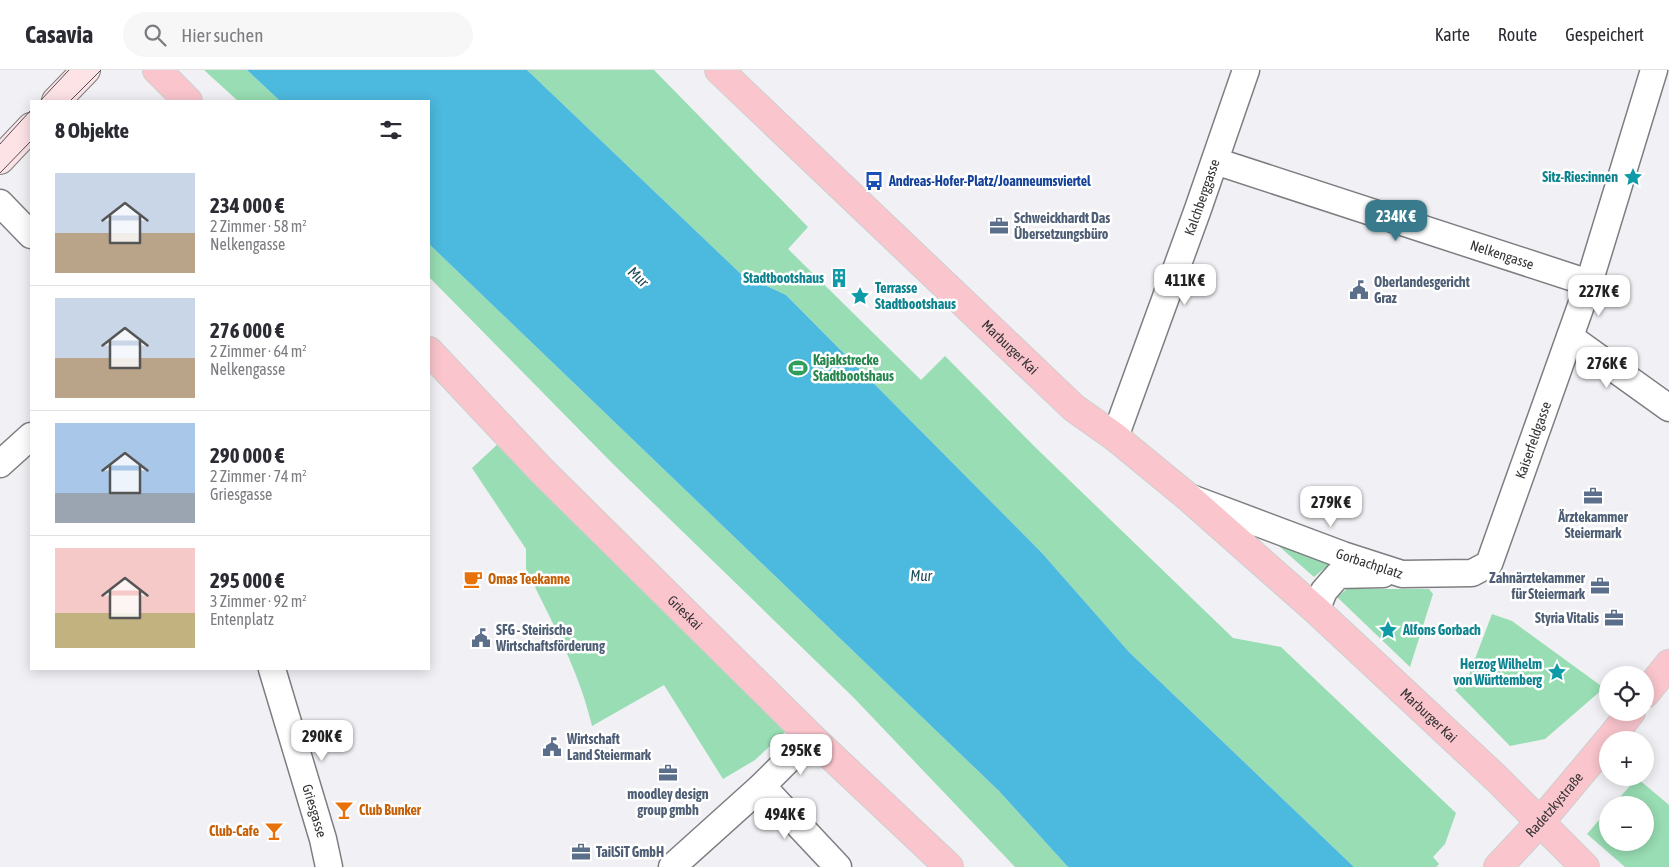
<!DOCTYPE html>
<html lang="de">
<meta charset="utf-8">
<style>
:root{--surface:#fff;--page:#f7f7f7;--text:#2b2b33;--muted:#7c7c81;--line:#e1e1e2;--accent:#397b8c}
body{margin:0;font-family:"Asap Condensed",sans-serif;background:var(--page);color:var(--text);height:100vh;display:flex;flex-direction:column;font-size:19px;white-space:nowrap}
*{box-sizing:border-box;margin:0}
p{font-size:16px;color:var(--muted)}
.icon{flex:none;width:28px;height:28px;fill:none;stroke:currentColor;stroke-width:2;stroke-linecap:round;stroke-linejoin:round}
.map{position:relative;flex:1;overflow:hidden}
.drawer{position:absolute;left:30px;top:30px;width:400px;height:570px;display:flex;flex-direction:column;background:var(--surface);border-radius:0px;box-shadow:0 2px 12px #0003}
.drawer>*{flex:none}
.controls{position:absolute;left:1599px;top:596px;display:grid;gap:10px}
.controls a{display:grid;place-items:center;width:55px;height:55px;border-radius:50%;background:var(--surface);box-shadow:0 2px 12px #0003;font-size:25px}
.price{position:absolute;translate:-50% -42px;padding:0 11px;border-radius:10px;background:#fff;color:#222;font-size:16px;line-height:32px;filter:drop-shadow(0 1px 2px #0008)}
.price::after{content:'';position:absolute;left:50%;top:30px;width:15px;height:11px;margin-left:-8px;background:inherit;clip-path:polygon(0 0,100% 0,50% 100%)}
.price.active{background:var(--accent);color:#fff}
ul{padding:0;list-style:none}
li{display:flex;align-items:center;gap:15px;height:125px;padding:0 25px}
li+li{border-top:1px solid var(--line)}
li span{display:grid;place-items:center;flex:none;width:140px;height:100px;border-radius:0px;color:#555}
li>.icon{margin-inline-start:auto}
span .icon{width:60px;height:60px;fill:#fffc;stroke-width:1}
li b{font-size:21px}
h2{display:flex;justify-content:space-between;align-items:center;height:60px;padding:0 25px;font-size:21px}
header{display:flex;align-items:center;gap:30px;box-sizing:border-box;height:70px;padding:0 25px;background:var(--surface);border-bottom:1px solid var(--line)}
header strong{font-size:24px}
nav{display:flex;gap:28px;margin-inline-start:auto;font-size:18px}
.search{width:350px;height:45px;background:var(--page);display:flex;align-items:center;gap:12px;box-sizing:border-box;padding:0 18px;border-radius:28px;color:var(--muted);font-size:19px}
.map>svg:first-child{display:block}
</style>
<header>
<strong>Casavia</strong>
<div class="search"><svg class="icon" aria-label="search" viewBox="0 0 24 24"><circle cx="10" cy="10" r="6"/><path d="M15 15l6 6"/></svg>Hier suchen</div>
<nav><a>Karte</a><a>Route</a><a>Gespeichert</a></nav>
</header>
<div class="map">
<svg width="1669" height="797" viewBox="0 0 1669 797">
<rect width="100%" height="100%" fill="#f1f1f5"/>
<g fill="#98ddb3">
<path d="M 204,0 L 247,0 L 280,31 L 238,31 Z"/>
<path d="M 527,0 L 654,0 L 808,157 L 788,179 L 921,310 L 945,286 L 1035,377 L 1233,568 L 1281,577 L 1456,743 L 1445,774 L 1433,787 L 1439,794 L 1436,797 L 1354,797 L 1129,582 L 1042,483 L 786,225 L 741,204 Z"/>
<path d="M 429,174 L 999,721 L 1068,797 L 1015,797 L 854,628 L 613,394 L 429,207 Z"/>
<path d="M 500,372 L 787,660 L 755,690 L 723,709 L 664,615 L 592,656 C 579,600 551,550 526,499 L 526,479 L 472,398 Z"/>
<path d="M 1272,470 L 1332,492 L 1314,507 Z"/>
<path d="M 1347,519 L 1429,519 L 1433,524 L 1410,597 L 1337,527 Z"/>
<path d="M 1492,544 L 1512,551 L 1604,618 L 1545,669 L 1510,676 L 1455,620 L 1467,610 Z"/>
<path d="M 1637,708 L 1669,735 L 1669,797 L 1625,797 L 1587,764 L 1607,741 L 1608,772 L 1645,772 L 1645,735 L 1613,735 Z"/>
</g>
<path fill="#4cb9de" d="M 247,0 L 527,0 L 741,204 L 786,225 L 1042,483 L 1129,582 L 1354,797 L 1068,797 L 999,721 L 429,174 L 429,31 L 280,31 Z"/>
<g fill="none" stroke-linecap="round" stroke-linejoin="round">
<g stroke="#7d7e81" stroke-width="29">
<g id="minor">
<path id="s1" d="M 1215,91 L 1589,213"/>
<path d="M 0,133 L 31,165"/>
<path d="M 1570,267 L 1669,338"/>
<path id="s2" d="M 1115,367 L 1198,139 L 1246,0"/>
<path d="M 0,394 L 31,366"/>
<path id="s3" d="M 1191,428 L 1343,485 L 1402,504 L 1472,503 L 1489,494 L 1589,213 L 1654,0"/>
<path d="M 1316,540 L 1324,521 L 1338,505 L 1383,504"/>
<path id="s4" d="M 272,599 L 323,769 L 329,797"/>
<path d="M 762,716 L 838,797"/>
<path d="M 672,797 L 762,716 L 811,667"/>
</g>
</g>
<g stroke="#7d7e81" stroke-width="30">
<g id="secondary">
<path d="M 56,31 L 86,0"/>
<path d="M 0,90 L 31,57"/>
</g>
</g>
<g stroke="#cecece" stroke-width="30">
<g id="primary">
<path d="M 157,0 L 188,31"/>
<path id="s5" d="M 719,0 L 1074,338 L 1115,367 L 1188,427 L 1316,540 L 1496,708 L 1585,797"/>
<path id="s6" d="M 429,281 L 542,401 L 811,667 L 949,797"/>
<path d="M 1645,624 L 1669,594"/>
<path d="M 1609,670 L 1631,642"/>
<path id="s7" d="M 1498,797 L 1540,752 L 1608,671"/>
</g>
</g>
<use href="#minor" stroke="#fff" stroke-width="26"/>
<use href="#secondary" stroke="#fde2e6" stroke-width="28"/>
<use href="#primary" stroke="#fac5cd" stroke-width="28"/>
<g stroke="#4f4f50" stroke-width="1">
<path d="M 40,31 L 69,0"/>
<path d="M 70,31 L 101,0"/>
<path d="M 0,74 L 31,40"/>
<path d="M 0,103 L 31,71"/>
</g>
</g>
<defs>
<g id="sight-bare" transform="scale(1.5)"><path d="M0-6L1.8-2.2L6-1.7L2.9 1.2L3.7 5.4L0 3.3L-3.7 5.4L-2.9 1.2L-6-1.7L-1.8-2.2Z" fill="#0f9aa8" stroke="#fff" stroke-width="2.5" paint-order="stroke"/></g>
<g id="bus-bare" transform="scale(1.5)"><path d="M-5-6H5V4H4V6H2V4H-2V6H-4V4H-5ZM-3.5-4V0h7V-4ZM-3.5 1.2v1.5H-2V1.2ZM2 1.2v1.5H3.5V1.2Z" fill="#1a4fb4" stroke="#fff" stroke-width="2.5" paint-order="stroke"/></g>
<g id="office-bare" transform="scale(1.5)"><path d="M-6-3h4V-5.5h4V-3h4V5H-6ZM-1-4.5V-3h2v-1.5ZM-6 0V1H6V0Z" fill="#5c6f8a" stroke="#fff" stroke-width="2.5" paint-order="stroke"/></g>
<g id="building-bare" transform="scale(1.5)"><path d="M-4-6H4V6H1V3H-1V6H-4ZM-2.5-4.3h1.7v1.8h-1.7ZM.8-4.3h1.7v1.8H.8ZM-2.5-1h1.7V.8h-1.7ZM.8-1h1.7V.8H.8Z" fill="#0f9aa8" stroke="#fff" stroke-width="2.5" paint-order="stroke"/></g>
<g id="civic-bare" transform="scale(1.5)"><path d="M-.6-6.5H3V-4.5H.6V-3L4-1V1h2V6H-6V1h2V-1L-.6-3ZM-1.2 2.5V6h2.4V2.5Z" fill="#5c6f8a" stroke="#fff" stroke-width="2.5" paint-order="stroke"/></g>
<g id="stadium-bare" transform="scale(1.5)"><path d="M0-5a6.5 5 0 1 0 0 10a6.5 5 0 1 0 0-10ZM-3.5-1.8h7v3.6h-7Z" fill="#2e9e5b" stroke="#fff" stroke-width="2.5" paint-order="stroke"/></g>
<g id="cafe-bare" transform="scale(1.5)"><path d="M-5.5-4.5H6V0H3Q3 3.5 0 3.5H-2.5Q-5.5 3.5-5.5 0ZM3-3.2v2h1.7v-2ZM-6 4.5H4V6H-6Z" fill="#e8710a" stroke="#fff" stroke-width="2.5" paint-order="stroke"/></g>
<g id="bar-bare" transform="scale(1.5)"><path d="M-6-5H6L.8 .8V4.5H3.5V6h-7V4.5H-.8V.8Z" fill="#e8710a" stroke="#fff" stroke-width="2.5" paint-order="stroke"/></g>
</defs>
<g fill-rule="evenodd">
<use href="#sight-bare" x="1633" y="107"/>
<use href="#bus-bare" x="874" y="111"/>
<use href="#office-bare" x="999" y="156"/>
<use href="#building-bare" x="839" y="208"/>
<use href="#civic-bare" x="1359" y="220"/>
<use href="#sight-bare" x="860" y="226"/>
<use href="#stadium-bare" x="798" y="298"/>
<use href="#office-bare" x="1593" y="426"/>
<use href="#cafe-bare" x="473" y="509"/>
<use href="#office-bare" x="1600" y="516"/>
<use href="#office-bare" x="1614" y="548"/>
<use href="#sight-bare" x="1388" y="560"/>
<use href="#civic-bare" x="481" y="568"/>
<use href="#sight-bare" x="1557" y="602"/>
<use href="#civic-bare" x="552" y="677"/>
<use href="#office-bare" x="668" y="703"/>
<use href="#bar-bare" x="344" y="740"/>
<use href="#bar-bare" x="274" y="761"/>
<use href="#office-bare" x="581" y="782"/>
</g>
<g text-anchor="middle" stroke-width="5" stroke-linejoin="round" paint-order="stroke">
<g font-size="14" font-weight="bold" fill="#0d838f" stroke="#fff" text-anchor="end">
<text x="1618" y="112">Sitz-Ries:innen</text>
<text x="824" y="213">Stadtbootshaus</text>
<text x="875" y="223" text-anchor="start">Terrasse<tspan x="875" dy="16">Stadtbootshaus</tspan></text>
<text x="1403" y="565" text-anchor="start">Alfons Gorbach</text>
<text x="1542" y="599">Herzog Wilhelm<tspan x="1542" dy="16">von Württemberg</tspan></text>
</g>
<g font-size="14" font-weight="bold" fill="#164399" stroke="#fff" text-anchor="start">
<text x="889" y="116">Andreas-Hofer-Platz/Joanneumsviertel</text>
</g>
<g font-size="14" fill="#333334" stroke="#fff">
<text dy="5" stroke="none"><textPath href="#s2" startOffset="255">Kalchberggasse</textPath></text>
<text dy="5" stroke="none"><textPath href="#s1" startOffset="302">Nelkengasse</textPath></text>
<text dy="5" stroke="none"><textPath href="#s5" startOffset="402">Marburger Kai</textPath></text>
<text dy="5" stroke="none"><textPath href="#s3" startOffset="445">Kaiserfeldgasse</textPath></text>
<text dy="5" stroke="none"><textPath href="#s3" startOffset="190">Gorbachplatz</textPath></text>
<text dy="5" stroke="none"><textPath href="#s6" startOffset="366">Grieskai</textPath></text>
<text dy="5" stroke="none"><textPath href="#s5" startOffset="960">Marburger Kai</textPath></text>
<text dy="5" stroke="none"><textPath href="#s7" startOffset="84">Radetzkystraße</textPath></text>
<text dy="5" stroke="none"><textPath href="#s4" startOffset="148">Griesgasse</textPath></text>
</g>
<g font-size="14" font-weight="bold" fill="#4e5e75" stroke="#fff" text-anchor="start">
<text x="1014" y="153">Schweickhardt Das<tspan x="1014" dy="16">Übersetzungsbüro</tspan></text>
<text x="1374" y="217">Oberlandesgericht<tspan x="1374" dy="16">Graz</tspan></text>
<text x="1593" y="452" text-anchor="middle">Ärztekammer<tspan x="1593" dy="16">Steiermark</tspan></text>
<text x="1585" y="513" text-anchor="end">Zahnärztekammer<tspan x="1585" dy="16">für Steiermark</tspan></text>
<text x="1599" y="553" text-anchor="end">Styria Vitalis</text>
<text x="496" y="565">SFG - Steirische<tspan x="496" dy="16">Wirtschaftsförderung</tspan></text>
<text x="567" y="674">Wirtschaft<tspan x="567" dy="16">Land Steiermark</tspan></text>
<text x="668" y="729" text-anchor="middle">moodley design<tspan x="668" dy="16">group gmbh</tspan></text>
<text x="596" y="787">TailSiT GmbH</text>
</g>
<g font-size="14" font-weight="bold" fill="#27864d" stroke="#fff" text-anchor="start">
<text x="813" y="295">Kajakstrecke<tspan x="813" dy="16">Stadtbootshaus</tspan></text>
</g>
<g font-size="14" font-weight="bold" fill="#c56008" stroke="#fff" text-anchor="start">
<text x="488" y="514">Omas Teekanne</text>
<text x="359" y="745">Club Bunker</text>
<text x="259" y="766" text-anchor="end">Club-Cafe</text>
</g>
<g font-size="15" font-style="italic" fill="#1c4a5a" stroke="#fff">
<text transform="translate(638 207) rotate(43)" y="5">Mur</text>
<text x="921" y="511">Mur</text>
</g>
</g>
</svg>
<div class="controls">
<a><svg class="icon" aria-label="locate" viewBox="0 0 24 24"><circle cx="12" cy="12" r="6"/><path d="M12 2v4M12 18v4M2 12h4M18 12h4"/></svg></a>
<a>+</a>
<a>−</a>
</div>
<b class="price active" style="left:1396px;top:172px">234K €</b>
<b class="price" style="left:1185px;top:236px">411K €</b>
<b class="price" style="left:1599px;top:247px">227K €</b>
<b class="price" style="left:1607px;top:319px">276K €</b>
<b class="price" style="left:1331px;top:458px">279K €</b>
<b class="price" style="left:322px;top:692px">290K €</b>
<b class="price" style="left:801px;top:706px">295K €</b>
<b class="price" style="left:785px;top:770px">494K €</b>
<section class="drawer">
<h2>8 Objekte<svg class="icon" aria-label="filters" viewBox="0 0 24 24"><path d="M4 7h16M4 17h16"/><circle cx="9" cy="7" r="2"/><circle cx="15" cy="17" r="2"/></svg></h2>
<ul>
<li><span style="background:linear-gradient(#c9d6e8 60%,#b9a48a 0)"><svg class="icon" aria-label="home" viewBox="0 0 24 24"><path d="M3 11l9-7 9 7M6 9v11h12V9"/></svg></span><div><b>234 000 €</b><p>2 Zimmer · 58 m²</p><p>Nelkengasse</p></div></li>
<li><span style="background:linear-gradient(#c9d6e8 60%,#b9a48a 0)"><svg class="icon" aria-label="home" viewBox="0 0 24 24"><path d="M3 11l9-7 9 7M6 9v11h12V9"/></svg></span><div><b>276 000 €</b><p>2 Zimmer · 64 m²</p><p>Nelkengasse</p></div></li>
<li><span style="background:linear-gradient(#a9c7e8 70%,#9aa5b1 0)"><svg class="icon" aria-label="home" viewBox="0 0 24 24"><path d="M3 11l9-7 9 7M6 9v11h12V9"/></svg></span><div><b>290 000 €</b><p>2 Zimmer · 74 m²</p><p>Griesgasse</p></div></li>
<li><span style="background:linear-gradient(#f6c9c9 65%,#c2b280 0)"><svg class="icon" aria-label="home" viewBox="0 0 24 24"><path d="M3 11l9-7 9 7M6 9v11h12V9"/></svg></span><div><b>295 000 €</b><p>3 Zimmer · 92 m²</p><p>Entenplatz</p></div></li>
</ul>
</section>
</div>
